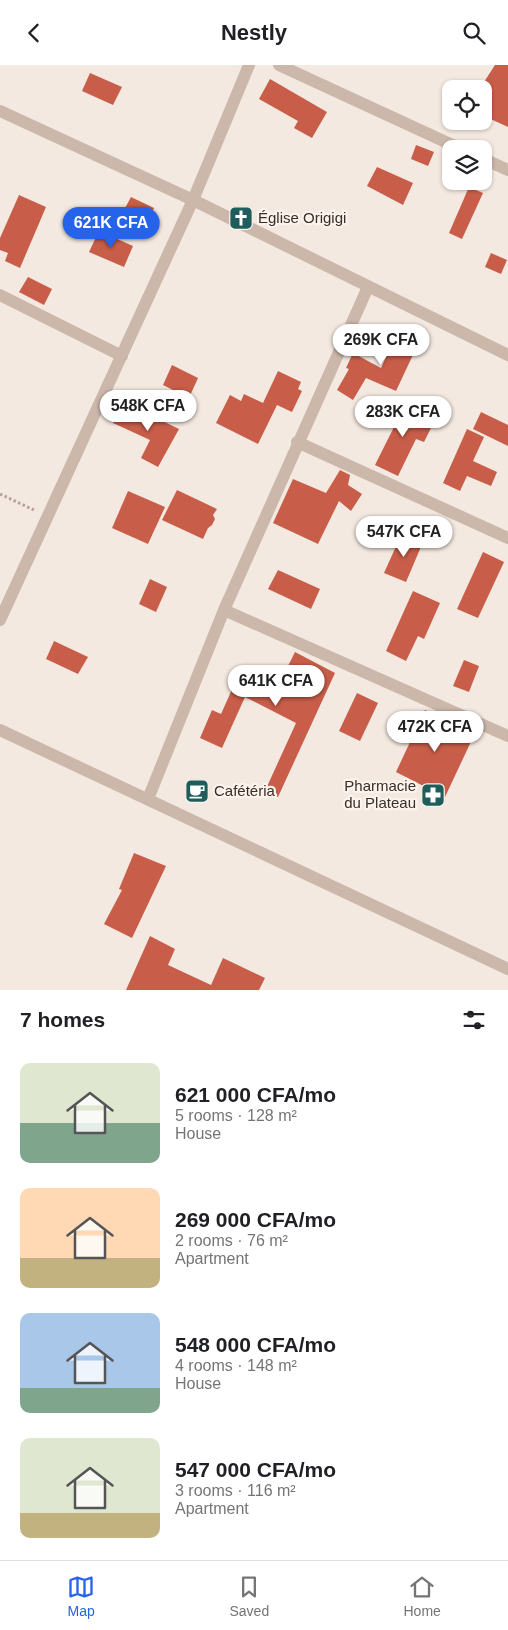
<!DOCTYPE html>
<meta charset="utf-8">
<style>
:root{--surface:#fff;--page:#f6f6f6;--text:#202124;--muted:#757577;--line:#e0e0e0;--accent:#2563eb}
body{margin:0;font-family:Arial,sans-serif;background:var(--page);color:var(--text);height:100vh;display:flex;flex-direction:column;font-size:19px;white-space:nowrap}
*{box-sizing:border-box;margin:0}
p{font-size:16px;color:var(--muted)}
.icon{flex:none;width:28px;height:28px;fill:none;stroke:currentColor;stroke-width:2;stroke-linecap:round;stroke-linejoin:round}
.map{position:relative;height:925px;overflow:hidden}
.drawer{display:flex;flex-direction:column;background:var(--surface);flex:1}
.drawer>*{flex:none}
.controls{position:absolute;left:442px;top:15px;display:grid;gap:10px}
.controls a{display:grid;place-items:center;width:50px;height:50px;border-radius:10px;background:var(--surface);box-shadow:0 1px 4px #0004;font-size:25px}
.price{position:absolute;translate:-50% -42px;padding:0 11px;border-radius:18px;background:#fff;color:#222;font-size:16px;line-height:32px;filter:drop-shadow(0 1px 2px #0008)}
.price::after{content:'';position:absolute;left:50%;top:30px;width:15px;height:11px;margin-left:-8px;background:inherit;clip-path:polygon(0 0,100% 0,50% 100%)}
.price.on{background:var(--accent);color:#fff}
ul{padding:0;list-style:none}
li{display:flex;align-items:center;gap:15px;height:125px;padding:0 20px}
li span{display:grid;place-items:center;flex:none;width:140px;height:100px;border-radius:10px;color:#555}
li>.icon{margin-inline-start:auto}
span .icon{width:60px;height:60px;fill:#fffc;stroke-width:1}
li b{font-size:21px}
h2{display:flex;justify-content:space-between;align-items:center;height:60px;padding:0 20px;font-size:21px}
header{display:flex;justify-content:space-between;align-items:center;height:65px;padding:0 20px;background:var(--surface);font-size:22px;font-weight:800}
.dock{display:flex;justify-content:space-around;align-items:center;height:70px;border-top:1px solid var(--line);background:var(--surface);font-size:14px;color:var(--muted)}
.dock a{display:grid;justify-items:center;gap:2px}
.dock .on{color:var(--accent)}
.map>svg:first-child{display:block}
</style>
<header><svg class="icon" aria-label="back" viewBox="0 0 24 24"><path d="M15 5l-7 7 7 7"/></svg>Nestly<svg class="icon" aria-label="search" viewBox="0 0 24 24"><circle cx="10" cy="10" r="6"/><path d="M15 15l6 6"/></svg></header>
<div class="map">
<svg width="508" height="925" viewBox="0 0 508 925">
<rect width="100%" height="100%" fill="#f4e9e0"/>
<g fill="#c85e49">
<path d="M 495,0 L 508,0 L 508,62 L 484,51 L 484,17 Z"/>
<path d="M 90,8 L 122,22 L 113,40 L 82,26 Z"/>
<path d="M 270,14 L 327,47 L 312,73 L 294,63 L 298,56 L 259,34 Z"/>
<path d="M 416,80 L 434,87 L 428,101 L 411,94 Z"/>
<path d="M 377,102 L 413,118 L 403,140 L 367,121 Z"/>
<path d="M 469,122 L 483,128 L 462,174 L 449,168 Z"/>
<path d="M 19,130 L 46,142 L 20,203 L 5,196 L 8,188 L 0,185 L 0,173 Z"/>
<path d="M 131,132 L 154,143 L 148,156 L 124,145 Z"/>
<path d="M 99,166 L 133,181 L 124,202 L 89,187 Z"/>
<path d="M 491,188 L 507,195 L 501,209 L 485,202 Z"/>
<path d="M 28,212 L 52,224 L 44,240 L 19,227 Z"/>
<path d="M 401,261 L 418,269 L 415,275 L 419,277 L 396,326 L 366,313 L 353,335 L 337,325 L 349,304 L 346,303 L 353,288 L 381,303 Z"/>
<path d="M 172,300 L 198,313 L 189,333 L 163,320 Z"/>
<path d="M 278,306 L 301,317 L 298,324 L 302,326 L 292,347 L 277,340 L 258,379 L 216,358 L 230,330 L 241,336 L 244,329 L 263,338 Z"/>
<path d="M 123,337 L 179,364 L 158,402 L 141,393 L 150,375 L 113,358 Z"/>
<path d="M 396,338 L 434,357 L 424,377 L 416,374 L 398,411 L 375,400 L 394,362 L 386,359 Z"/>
<path d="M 481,347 L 508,360 L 508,381 L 473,364 Z"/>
<path d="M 467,364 L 484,372 L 473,396 L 497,407 L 491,421 L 467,411 L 460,426 L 443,418 Z"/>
<path d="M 340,405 L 350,410 L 348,420 L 362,429 L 351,446 L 339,436 L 318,479 L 273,458 L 293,414 L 326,428 Z"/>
<path d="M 177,425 L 217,444 L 213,450 L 215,454 L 212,460 L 208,463 L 203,474 L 162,455 Z"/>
<path d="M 128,426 L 165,442 L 148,479 L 112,463 Z"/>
<path d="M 402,468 L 423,477 L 406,517 L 384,508 Z"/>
<path d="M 483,487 L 504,497 L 478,553 L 457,544 Z"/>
<path d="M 278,505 L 320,524 L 311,544 L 268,524 Z"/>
<path d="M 150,514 L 167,522 L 156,547 L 139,539 Z"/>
<path d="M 413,526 L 440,538 L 424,574 L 418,571 L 406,596 L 386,586 Z"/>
<path d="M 54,576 L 88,592 L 78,609 L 46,594 Z"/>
<path d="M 295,587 L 335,608 L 278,732 L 265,726 L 296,658 L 245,632 L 222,683 L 200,673 L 212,645 L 221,649 L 243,600 L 280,617 Z"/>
<path d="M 464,595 L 479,601 L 469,627 L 453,621 Z"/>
<path d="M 357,628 L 378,638 L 360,676 L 339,666 Z"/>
<path d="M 425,645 L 475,668 L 445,732 L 396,707 Z"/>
<path d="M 134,788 L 166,801 L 132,873 L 104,859 L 122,825 L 119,824 Z"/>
<path d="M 150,871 L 175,884 L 168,900 L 211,920 L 223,893 L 265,913 L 259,925 L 126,925 Z"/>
</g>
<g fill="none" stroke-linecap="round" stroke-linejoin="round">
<path stroke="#b8a195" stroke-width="3" stroke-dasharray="2.5 2.5" stroke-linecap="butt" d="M 0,429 L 34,445"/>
<g stroke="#ccb8ab" stroke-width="12">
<path d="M 279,0 L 461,84"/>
<path d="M 0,46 L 193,135 L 508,290"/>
<path d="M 484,94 L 508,105"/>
<path d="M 0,230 L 122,291"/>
<path d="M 297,377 L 508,473"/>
<path d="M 224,545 L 508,671"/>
<path d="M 0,555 L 193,135 L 249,0"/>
<path d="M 0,665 L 508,904"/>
<path d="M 148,734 L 224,545 L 368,222"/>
</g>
</g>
<defs>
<g id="church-square" transform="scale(1.25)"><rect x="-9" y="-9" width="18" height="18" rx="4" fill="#1e5d5c" stroke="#fbf3ec"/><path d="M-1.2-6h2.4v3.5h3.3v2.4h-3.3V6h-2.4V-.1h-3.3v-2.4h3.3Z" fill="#fff"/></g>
<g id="cafe-square" transform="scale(1.25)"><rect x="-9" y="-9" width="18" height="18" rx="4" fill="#1e5d5c" stroke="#fbf3ec"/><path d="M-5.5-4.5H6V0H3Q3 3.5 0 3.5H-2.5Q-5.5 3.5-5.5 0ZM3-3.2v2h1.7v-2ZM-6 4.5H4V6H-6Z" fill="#fff"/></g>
<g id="pharmacy-square" transform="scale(1.25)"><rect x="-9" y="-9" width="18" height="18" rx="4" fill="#1e5d5c" stroke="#fbf3ec"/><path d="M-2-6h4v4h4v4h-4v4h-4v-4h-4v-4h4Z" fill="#fff"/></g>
</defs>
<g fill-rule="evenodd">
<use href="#church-square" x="241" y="153"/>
<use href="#cafe-square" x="197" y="726"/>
<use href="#pharmacy-square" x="433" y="730"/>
</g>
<g text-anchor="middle" stroke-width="4.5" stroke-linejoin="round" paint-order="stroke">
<g font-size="15" fill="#3a2e2a" stroke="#fbf3ec" text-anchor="start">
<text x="258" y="158">Église Origigi</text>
<text x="416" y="726" text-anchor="end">Pharmacie<tspan x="416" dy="17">du Plateau</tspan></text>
<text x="214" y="731">Cafétéria</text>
</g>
</g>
</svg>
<div class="controls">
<a><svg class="icon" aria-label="locate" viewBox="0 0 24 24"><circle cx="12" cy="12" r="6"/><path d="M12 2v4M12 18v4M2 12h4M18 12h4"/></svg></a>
<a><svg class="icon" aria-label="layers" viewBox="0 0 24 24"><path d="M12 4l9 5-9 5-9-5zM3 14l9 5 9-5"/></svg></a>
</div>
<b class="price on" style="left:111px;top:184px">621K CFA</b>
<b class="price" style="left:381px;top:301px">269K CFA</b>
<b class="price" style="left:148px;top:367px">548K CFA</b>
<b class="price" style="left:403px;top:373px">283K CFA</b>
<b class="price" style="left:404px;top:493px">547K CFA</b>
<b class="price" style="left:276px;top:642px">641K CFA</b>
<b class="price" style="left:435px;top:688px">472K CFA</b>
</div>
<section class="drawer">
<h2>7 homes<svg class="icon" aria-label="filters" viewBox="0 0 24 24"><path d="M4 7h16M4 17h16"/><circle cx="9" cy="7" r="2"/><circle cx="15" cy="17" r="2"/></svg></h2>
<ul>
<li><span style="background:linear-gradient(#dfe7d0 60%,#7fa58c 0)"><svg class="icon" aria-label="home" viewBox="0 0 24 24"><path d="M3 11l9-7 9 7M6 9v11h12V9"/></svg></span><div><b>621 000 CFA/mo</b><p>5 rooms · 128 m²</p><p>House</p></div></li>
<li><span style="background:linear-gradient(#ffd9b3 70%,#c2b280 0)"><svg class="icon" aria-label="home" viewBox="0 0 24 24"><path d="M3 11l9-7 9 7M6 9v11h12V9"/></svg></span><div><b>269 000 CFA/mo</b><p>2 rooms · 76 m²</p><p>Apartment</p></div></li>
<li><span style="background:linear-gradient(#a9c7e8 75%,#7fa58c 0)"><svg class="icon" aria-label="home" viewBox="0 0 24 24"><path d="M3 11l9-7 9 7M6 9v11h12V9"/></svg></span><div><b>548 000 CFA/mo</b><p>4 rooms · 148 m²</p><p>House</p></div></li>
<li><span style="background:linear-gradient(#dfe7d0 75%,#c2b280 0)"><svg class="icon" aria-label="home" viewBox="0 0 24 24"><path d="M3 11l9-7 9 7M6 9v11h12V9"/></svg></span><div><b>547 000 CFA/mo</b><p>3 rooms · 116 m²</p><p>Apartment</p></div></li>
</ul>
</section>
<nav class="dock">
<a class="on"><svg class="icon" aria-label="map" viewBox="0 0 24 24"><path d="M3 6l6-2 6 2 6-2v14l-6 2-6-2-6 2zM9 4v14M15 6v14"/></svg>Map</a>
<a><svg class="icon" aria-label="saved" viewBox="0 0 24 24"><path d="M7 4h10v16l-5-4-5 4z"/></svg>Saved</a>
<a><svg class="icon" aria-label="home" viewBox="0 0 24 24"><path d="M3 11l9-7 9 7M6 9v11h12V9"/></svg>Home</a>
</nav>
